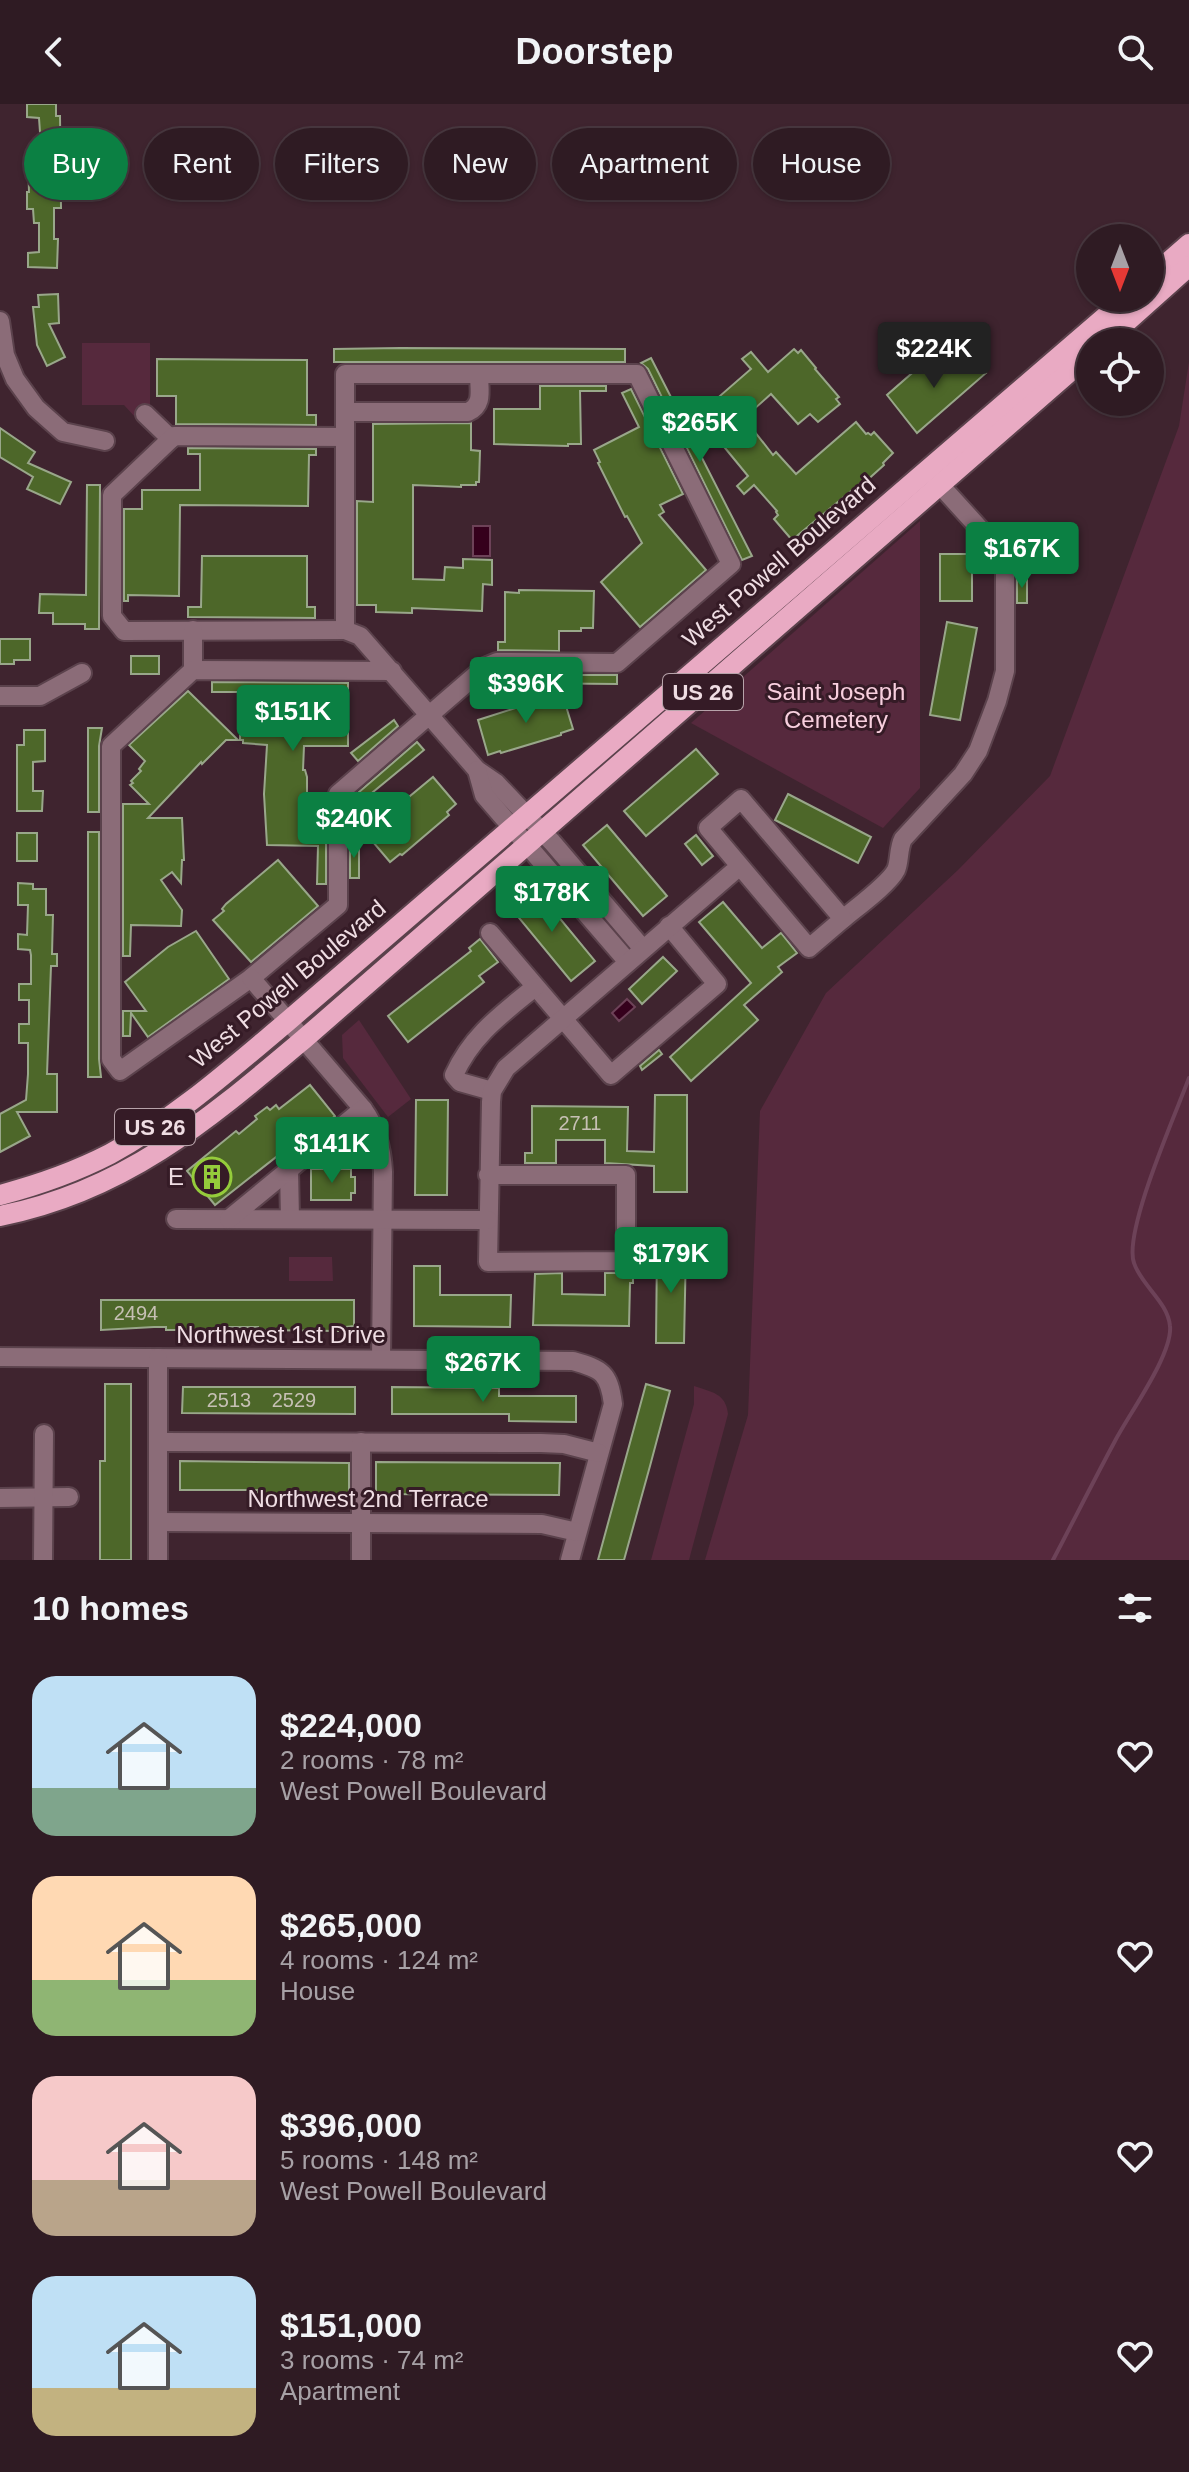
<!DOCTYPE html>
<meta charset="utf-8">
<style>
:root{--surface:#2f1b23;--page:#3b2830;--text:#f1f3f6;--muted:#a7a1a6;--line:#4a3941;--accent:#0b8043}
body{margin:0;font-family:Arial,sans-serif;background:var(--page);color:var(--text);height:100vh;display:flex;flex-direction:column;font-size:30px;white-space:nowrap}
*{box-sizing:border-box;margin:0}
p{font-size:26px;color:var(--muted)}
.icon{flex:none;width:44px;height:44px;fill:none;stroke:currentColor;stroke-width:2;stroke-linecap:round;stroke-linejoin:round}
.map{position:relative;height:1456px;overflow:hidden}
.side{display:flex;flex-direction:column;background:var(--surface);flex:1}
.side>*{flex:none}
.banner{position:absolute;left:24px;top:24px;width:1142px;height:72px;display:flex;gap:16px}
.needle{width:52px;rotate:180deg}
.controls{position:absolute;left:1076px;top:120px;display:grid;gap:16px}
.controls a{display:grid;place-items:center;width:88px;height:88px;border-radius:50%;background:var(--surface);box-shadow:0 2px 6px #0004,0 0 0 2px var(--line);font-size:40px}
.price{position:absolute;translate:-50% -68px;padding:0 18px;border-radius:8px;background:var(--accent);color:#fff;font-size:26px;line-height:52px;filter:drop-shadow(0 2px 4px #0008)}
.price::after{content:'';position:absolute;left:50%;top:48px;width:24px;height:18px;margin-left:-12px;background:inherit;clip-path:polygon(0 0,100% 0,50% 100%)}
.price.current{background:#222;color:#fff}
ul{padding:0;list-style:none}
li{display:flex;align-items:center;gap:24px;height:200px;padding:0 32px}
li span{display:grid;place-items:center;flex:none;width:224px;height:160px;border-radius:24px;color:#555}
li>.icon{margin-inline-start:auto}
span .icon{width:96px;height:96px;fill:#fffc;stroke-width:1}
li b{font-size:34px}
h2{display:flex;justify-content:space-between;align-items:center;height:96px;padding:0 32px;font-size:34px}
.tag{padding:0 28px;border-radius:36px;background:var(--surface);box-shadow:0 2px 6px #0004,0 0 0 2px var(--line);font-size:28px;line-height:72px}
.tag.current{background:var(--accent);color:#fff}
header{display:flex;justify-content:space-between;align-items:center;height:104px;padding:0 32px;background:var(--surface);font-size:36px;font-weight:700}
.map>svg:first-child{display:block}
</style>
<header><svg class="icon" aria-label="back" viewBox="0 0 24 24"><path d="M15 5l-7 7 7 7"/></svg>Doorstep<svg class="icon" aria-label="search" viewBox="0 0 24 24"><circle cx="10" cy="10" r="6"/><path d="M15 15l6 6"/></svg></header>
<div class="map">
<svg width="1189" height="1456" viewBox="0 0 1189 1456">
<rect width="100%" height="100%" fill="#3f242f"/>
<g fill="#56293d">
<path d="M 82,239 L 150,239 L 150,302 L 136,314 L 124,301 L 82,301 Z"/>
<path d="M 1189,258 L 1189,1456 L 705,1456 L 748,1311 L 760,1007 L 826,889 L 958,766 L 1050,672 L 1179,322 Z"/>
<path d="M 920,417 L 920,684 L 883,724 L 691,619 Z"/>
<path d="M 359,916 L 411,995 L 388,1013 L 343,954 L 342,931 Z"/>
<path d="M 289,1153 L 332,1153 L 333,1177 L 289,1177 Z"/>
<path d="M 694,1282 C 711,1288 726,1289 728,1310 L 689,1456 L 651,1456 L 694,1300 Z"/>
</g>
<g fill="#35001c" stroke="#6d4258" stroke-width="2">
<rect x="473" y="422" width="17" height="30"/>
<path d="M 627,895 L 635,903 L 619,917 L 612,909 Z"/>
</g>
<g fill="none" stroke-linecap="round" stroke-linejoin="round">
<path stroke="#6d4258" stroke-width="4" d="M 1053,1456 C 1074,1416 1094,1376 1115,1337 C 1129,1310 1173,1250 1170,1222 C 1168,1198 1141,1181 1134,1159 C 1123,1128 1176,1009 1189,974"/>
</g>
<g fill="#4d6729" stroke="#99a78a" stroke-width="2">
<path d="M 27,0 L 56,0 L 56,12 L 60,12 L 61,104 L 54,104 L 54,135 L 58,135 L 57,164 L 28,163 L 28,149 L 39,148 L 39,119 L 34,119 L 33,105 L 27,105 L 27,88 L 29,88 L 28,55 L 40,55 L 40,28 L 39,14 L 27,13 Z"/>
<path d="M 58,190 L 59,219 L 49,220 L 65,253 L 47,262 L 37,241 L 33,203 L 39,203 L 38,191 Z"/>
<path d="M 400,244 L 625,245 L 625,258 L 334,258 L 334,245 Z"/>
<path d="M 794,245 L 798,249 L 801,246 L 816,264 L 815,265 L 839,293 L 836,295 L 840,300 L 818,318 L 810,310 L 798,320 L 771,290 L 744,314 L 773,351 L 776,348 L 796,370 L 856,318 L 866,330 L 868,329 L 871,331 L 874,328 L 893,349 L 883,359 L 884,361 L 864,379 L 862,378 L 792,436 L 774,415 L 778,411 L 776,408 L 777,407 L 754,381 L 744,390 L 737,382 L 748,372 L 698,311 L 751,265 L 742,255 L 751,248 L 768,268 Z"/>
<path d="M 968,248 L 986,269 L 917,329 L 887,291 L 926,257 L 937,269 L 961,249 L 963,252 Z"/>
<path d="M 651,254 L 752,452 L 742,456 L 648,265 L 641,259 Z"/>
<path d="M 157,255 L 307,256 L 307,311 L 316,311 L 316,321 L 176,320 L 176,292 L 157,292 Z"/>
<path d="M 540,282 L 606,282 L 606,287 L 580,287 L 581,340 L 568,340 L 568,342 L 494,340 L 494,305 L 540,305 Z"/>
<path d="M 631,285 L 683,390 L 660,401 L 664,408 L 659,411 L 706,466 L 640,523 L 601,478 L 642,439 L 627,412 L 625,413 L 598,359 L 600,358 L 594,346 L 639,323 L 622,289 Z"/>
<path d="M 471,319 L 471,346 L 480,347 L 479,378 L 476,378 L 476,381 L 461,381 L 461,383 L 413,381 L 413,475 L 444,476 L 445,463 L 463,464 L 463,455 L 492,456 L 492,481 L 483,480 L 482,507 L 412,504 L 412,509 L 376,508 L 376,501 L 357,501 L 357,397 L 373,398 L 373,320 Z"/>
<path d="M 0,324 L 35,348 L 28,359 L 71,378 L 60,400 L 27,385 L 33,373 L 0,353 Z"/>
<path d="M 188,344 L 316,345 L 316,351 L 309,351 L 308,402 L 180,401 L 179,492 L 128,491 L 128,497 L 124,497 L 124,405 L 142,405 L 142,386 L 200,386 L 200,350 L 188,350 Z"/>
<path d="M 87,381 L 100,381 L 99,525 L 85,525 L 85,520 L 53,520 L 53,509 L 39,509 L 40,490 L 86,491 Z"/>
<rect x="940" y="450" width="32" height="47"/>
<path d="M 202,452 L 307,452 L 307,503 L 315,503 L 315,514 L 188,513 L 188,503 L 201,503 Z"/>
<rect x="1017" y="474" width="10" height="25"/>
<path d="M 519,486 L 594,487 L 593,524 L 581,524 L 581,527 L 559,527 L 559,547 L 498,546 L 498,538 L 505,538 L 505,488 L 519,489 Z"/>
<path d="M 947,518 L 977,524 L 960,616 L 930,611 Z"/>
<path d="M 0,535 L 30,535 L 30,556 L 14,556 L 14,560 L 0,560 Z"/>
<rect x="131" y="552" width="28" height="18"/>
<path d="M 498,571 L 617,571 L 617,580 L 498,579 Z"/>
<path d="M 212,578 L 348,579 L 348,642 L 304,642 L 303,666 L 305,666 L 307,673 L 307,692 L 326,692 L 326,780 L 317,780 L 318,742 L 267,741 L 264,690 L 267,641 L 243,639 L 243,636 L 240,636 L 241,588 L 212,588 Z"/>
<path d="M 188,587 L 238,636 L 226,636 L 202,660 L 201,658 L 148,714 L 182,714 L 184,756 L 182,756 L 181,779 L 172,768 L 161,776 L 182,806 L 181,822 L 131,821 L 130,852 L 123,852 L 123,700 L 149,700 L 130,681 L 133,679 L 131,677 L 141,667 L 139,665 L 145,657 L 129,641 Z"/>
<path d="M 562,589 L 573,625 L 561,629 L 561,631 L 501,649 L 500,647 L 488,651 L 478,616 Z"/>
<path d="M 394,616 L 398,622 L 358,657 L 351,649 Z"/>
<path d="M 88,624 L 102,624 L 99,642 L 99,708 L 88,708 Z"/>
<path d="M 24,626 L 45,626 L 45,657 L 33,658 L 33,687 L 43,687 L 42,707 L 17,707 L 17,641 L 24,641 Z"/>
<path d="M 417,638 L 424,646 L 356,702 L 351,695 Z"/>
<path d="M 696,645 L 718,670 L 646,732 L 624,707 Z"/>
<path d="M 433,673 L 456,700 L 447,708 L 449,711 L 402,751 L 400,750 L 390,758 L 367,731 L 377,723 L 375,721 Z"/>
<path d="M 788,690 L 871,733 L 858,759 L 775,716 Z"/>
<path d="M 607,721 L 667,792 L 643,812 L 583,741 Z"/>
<path d="M 88,728 L 99,728 L 99,955 L 101,973 L 88,973 Z"/>
<rect x="17" y="729" width="20" height="28"/>
<path d="M 696,731 L 713,752 L 702,761 L 685,740 Z"/>
<rect x="350" y="738" width="9" height="36"/>
<path d="M 278,756 L 318,802 L 251,858 L 213,816 L 224,807 L 222,805 L 226,800 Z"/>
<path d="M 18,779 L 33,780 L 33,785 L 46,785 L 46,811 L 53,811 L 52,850 L 57,850 L 57,862 L 51,862 L 47,970 L 57,970 L 57,1008 L 17,1008 L 30,1032 L 0,1048 L 0,1010 L 26,996 L 28,970 L 28,939 L 19,939 L 19,920 L 29,920 L 29,896 L 19,896 L 19,880 L 31,880 L 31,851 L 30,846 L 18,845 L 18,830 L 27,831 L 28,801 L 18,801 Z"/>
<path d="M 534,783 L 595,857 L 571,877 L 510,803 Z"/>
<path d="M 723,798 L 762,844 L 781,829 L 797,849 L 778,863 L 782,868 L 744,901 L 758,916 L 691,977 L 670,953 L 751,879 L 699,818 Z"/>
<path d="M 196,827 L 229,875 L 148,933 L 131,909 L 130,932 L 123,932 L 123,907 L 146,907 L 125,878 L 168,843 Z"/>
<path d="M 480,835 L 498,858 L 479,872 L 484,878 L 408,938 L 388,912 L 471,847 L 469,844 Z"/>
<path d="M 663,853 L 677,867 L 642,900 L 629,885 Z"/>
<path d="M 659,946 L 662,950 L 642,966 L 640,962 Z"/>
<path d="M 310,981 L 335,1012 L 311,1032 L 308,1028 L 215,1101 L 187,1067 L 236,1027 L 239,1030 L 257,1015 L 255,1012 L 267,1003 L 270,1006 L 276,1001 L 279,1005 Z"/>
<path d="M 655,991 L 687,991 L 687,1088 L 654,1088 L 654,1062 L 605,1059 L 605,1036 L 556,1036 L 556,1059 L 525,1059 L 525,1049 L 532,1049 L 532,1002 L 628,1003 L 627,1047 L 654,1048 Z"/>
<path d="M 416,996 L 448,996 L 447,1091 L 415,1091 Z"/>
<path d="M 311,1065 L 351,1065 L 351,1073 L 355,1073 L 355,1089 L 351,1089 L 351,1096 L 311,1096 Z"/>
<path d="M 657,1143 L 686,1144 L 684,1239 L 656,1239 Z"/>
<path d="M 414,1162 L 440,1162 L 440,1191 L 511,1191 L 510,1223 L 414,1222 Z"/>
<path d="M 633,1166 L 633,1179 L 630,1179 L 629,1222 L 533,1221 L 535,1170 L 562,1169 L 562,1190 L 605,1191 L 605,1169 L 626,1169 Z"/>
<path d="M 101,1196 L 354,1196 L 354,1222 L 338,1224 L 338,1227 L 258,1226 L 258,1223 L 220,1223 L 220,1226 L 166,1226 L 166,1223 L 154,1223 L 101,1226 Z"/>
<path d="M 105,1280 L 131,1280 L 131,1456 L 100,1456 L 100,1357 L 105,1357 Z"/>
<path d="M 646,1280 L 670,1287 L 650,1362 L 624,1456 L 598,1456 Z"/>
<path d="M 183,1283 L 355,1283 L 355,1310 L 182,1309 Z"/>
<path d="M 392,1283 L 499,1284 L 499,1292 L 576,1292 L 576,1318 L 509,1317 L 509,1310 L 392,1310 Z"/>
<path d="M 180,1357 L 349,1359 L 349,1391 L 258,1391 L 258,1386 L 180,1386 Z"/>
<path d="M 376,1358 L 560,1359 L 559,1391 L 376,1390 Z"/>
</g>
<g fill="none" stroke-linecap="round" stroke-linejoin="round">
<g stroke="#5b424c" stroke-width="22">
<g id="minor">
<path d="M 0,217 L 5,251 L 15,275 L 36,304 L 63,328 L 105,337"/>
<path d="M 345,308 L 468,308 C 484,301 479,286 479,270"/>
<path d="M 145,310 L 171,335"/>
<path d="M 345,333 L 174,332 L 112,391 L 112,512 L 124,527 L 345,526"/>
<path d="M 193,566 L 193,526"/>
<path d="M 392,567 L 193,566 L 111,642 L 111,955 L 120,967 L 251,874 L 338,801 L 338,690 L 485,563 L 497,558 L 617,559 L 731,460 L 637,270 L 345,270 L 345,526 L 360,532 L 477,666 L 496,679 L 552,738 L 643,845"/>
<path d="M 0,592 L 40,592 L 82,569"/>
<path d="M 477,666 L 484,691 L 628,858"/>
<path d="M 843,815 C 856,804 889,780 896,766 C 900,757 898,745 903,735 L 963,670 L 978,647 L 997,597 L 1005,567 L 1005,455 L 999,446 L 931,371"/>
<path d="M 490,829 L 611,971 L 717,880 L 669,822"/>
<path d="M 251,874 L 363,1005 C 377,1024 382,1045 383,1068 L 381,1255"/>
<path d="M 492,987 L 460,978 L 454,971 C 472,931 502,910 535,883"/>
<path d="M 289,1065 L 290,1115"/>
<path d="M 488,1071 L 626,1071 L 626,1157 L 488,1158 L 491,998 L 492,987 L 506,964 L 740,762 L 809,844 L 843,815 L 741,695 L 708,724 L 740,762"/>
<path d="M 176,1115 L 488,1116"/>
<path d="M 229,1115 L 363,1005"/>
<path d="M 0,1253 L 573,1257 C 602,1265 609,1269 613,1300 L 570,1456"/>
<path d="M 159,1338 L 541,1339 L 564,1340 L 599,1349"/>
<path d="M 0,1394 L 69,1393"/>
<path d="M 158,1418 L 542,1420 L 577,1428"/>
<path d="M 43,1456 L 44,1330"/>
<path d="M 158,1456 L 158,1254"/>
<path d="M 361,1456 L 361,1338"/>
</g>
</g>
<g stroke="#5b424c" stroke-width="24">
<g id="major">
<path d="M 1150,174 L 1189,140"/>
<path d="M 1104,238 L 1189,162"/>
<path d="M 0,1091 C 38,1081 75,1068 110,1050 C 175,1015 232,964 288,917 L 1127,194"/>
<path d="M 0,1112 C 126,1087 209,1015 304,935 L 1090,250"/>
</g>
</g>
<use href="#minor" stroke="#8b6c78" stroke-width="18"/>
<use href="#major" stroke="#e9aac3" stroke-width="20"/>
</g>
<defs>
<g id="building-ring" transform="scale(2)"><circle r="9.5" fill="#351b26" stroke="#95cc3b" stroke-width="1.5"/><path d="M-4-6H4V6H1V3H-1V6H-4ZM-2.5-4.3h1.7v1.8h-1.7ZM.8-4.3h1.7v1.8H.8ZM-2.5-1h1.7V.8h-1.7ZM.8-1h1.7V.8H.8Z" fill="#95cc3b"/></g>
</defs>
<g fill-rule="evenodd">
<use href="#building-ring" x="212" y="1073"/>
</g>
<g text-anchor="middle" stroke-width="6" stroke-linejoin="round" paint-order="stroke">
<g font-size="20" fill="#c6c0b4">
<text x="580" y="1026">2711</text>
<text x="136" y="1216">2494</text>
<text x="229" y="1303">2513</text>
<text x="294" y="1303">2529</text>
</g>
<g fill="#351b26" stroke="#b7a3aa" stroke-width="2">
<rect x="663" y="570" width="80" height="36" rx="6"/>
<rect x="115" y="1005" width="80" height="36" rx="6"/>
</g>
<g font-size="22" font-weight="bold" fill="#efdde3">
<text x="703" y="596">US 26</text>
<text x="155" y="1031">US 26</text>
</g>
<g font-size="24" fill="#efdde3" stroke="#351b26">
<text transform="translate(779 458) rotate(-41)" y="8">West Powell Boulevard</text>
<text transform="translate(288 880) rotate(-40)" y="8">West Powell Boulevard</text>
<text x="281" y="1239">Northwest 1st Drive</text>
<text x="368" y="1403">Northwest 2nd Terrace</text>
</g>
<g font-size="24" fill="#f8cfde" stroke="#351b26">
<text x="836" y="596">Saint Joseph<tspan x="836" dy="28">Cemetery</tspan></text>
</g>
<g font-size="24" fill="#efdde3" stroke="#351b26" text-anchor="end">
<text x="184" y="1081">E</text>
</g>
</g>
</svg>
<div class="controls">
<a><svg class="needle" viewBox="-14 -14 28 28"><path d="M0-13l5 13h-10z" fill="#e53935"/><path d="M0 13l5-13h-10z" fill="#a7a1a6"/></svg></a>
<a><svg class="icon" aria-label="locate" viewBox="0 0 24 24"><circle cx="12" cy="12" r="6"/><path d="M12 2v4M12 18v4M2 12h4M18 12h4"/></svg></a>
</div>
<b class="price current" style="left:934px;top:286px">$224K</b>
<b class="price" style="left:700px;top:360px">$265K</b>
<b class="price" style="left:1022px;top:486px">$167K</b>
<b class="price" style="left:526px;top:621px">$396K</b>
<b class="price" style="left:293px;top:649px">$151K</b>
<b class="price" style="left:354px;top:756px">$240K</b>
<b class="price" style="left:552px;top:830px">$178K</b>
<b class="price" style="left:332px;top:1081px">$141K</b>
<b class="price" style="left:671px;top:1191px">$179K</b>
<b class="price" style="left:483px;top:1300px">$267K</b>
<div class="banner">
<a class="tag current">Buy</a>
<a class="tag">Rent</a>
<a class="tag">Filters</a>
<a class="tag">New</a>
<a class="tag">Apartment</a>
<a class="tag">House</a>
</div>
</div>
<section class="side">
<h2>10 homes<svg class="icon" aria-label="filters" viewBox="0 0 24 24"><path d="M4 7h16M4 17h16"/><circle cx="9" cy="7" r="2"/><circle cx="15" cy="17" r="2"/></svg></h2>
<ul>
<li><span style="background:linear-gradient(#bfe0f5 70%,#7fa58c 0)"><svg class="icon" aria-label="home" viewBox="0 0 24 24"><path d="M3 11l9-7 9 7M6 9v11h12V9"/></svg></span><div><b>$224,000</b><p>2 rooms · 78 m²</p><p>West Powell Boulevard</p></div><svg class="icon" aria-label="heart" viewBox="0 0 24 24"><path d="M12 20l-8-8c-3-5 5-10 8-4 3-6 11-1 8 4z"/></svg></li>
<li><span style="background:linear-gradient(#ffd9b3 65%,#8fb573 0)"><svg class="icon" aria-label="home" viewBox="0 0 24 24"><path d="M3 11l9-7 9 7M6 9v11h12V9"/></svg></span><div><b>$265,000</b><p>4 rooms · 124 m²</p><p>House</p></div><svg class="icon" aria-label="heart" viewBox="0 0 24 24"><path d="M12 20l-8-8c-3-5 5-10 8-4 3-6 11-1 8 4z"/></svg></li>
<li><span style="background:linear-gradient(#f6c9c9 65%,#b9a48a 0)"><svg class="icon" aria-label="home" viewBox="0 0 24 24"><path d="M3 11l9-7 9 7M6 9v11h12V9"/></svg></span><div><b>$396,000</b><p>5 rooms · 148 m²</p><p>West Powell Boulevard</p></div><svg class="icon" aria-label="heart" viewBox="0 0 24 24"><path d="M12 20l-8-8c-3-5 5-10 8-4 3-6 11-1 8 4z"/></svg></li>
<li><span style="background:linear-gradient(#bfe0f5 70%,#c2b280 0)"><svg class="icon" aria-label="home" viewBox="0 0 24 24"><path d="M3 11l9-7 9 7M6 9v11h12V9"/></svg></span><div><b>$151,000</b><p>3 rooms · 74 m²</p><p>Apartment</p></div><svg class="icon" aria-label="heart" viewBox="0 0 24 24"><path d="M12 20l-8-8c-3-5 5-10 8-4 3-6 11-1 8 4z"/></svg></li>
</ul>
</section>
